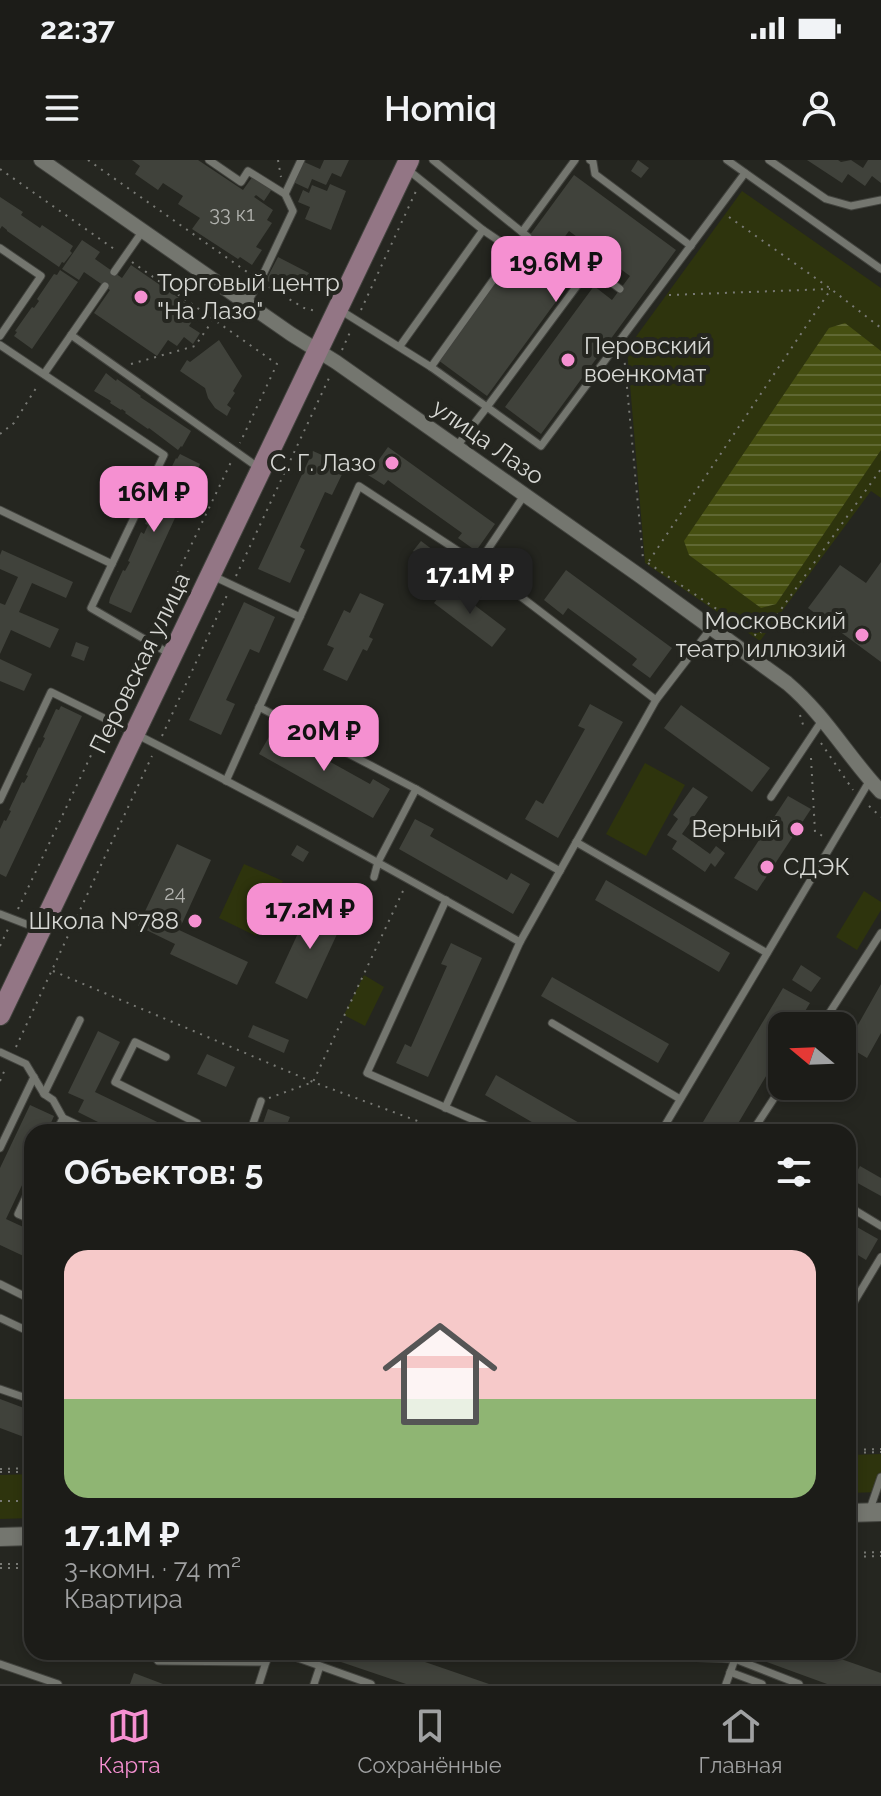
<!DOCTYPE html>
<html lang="ru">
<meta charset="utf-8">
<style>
:root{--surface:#1c1c18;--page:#252521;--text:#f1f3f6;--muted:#a0a1a2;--line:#3a3a37;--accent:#f590d1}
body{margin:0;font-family:Raleway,sans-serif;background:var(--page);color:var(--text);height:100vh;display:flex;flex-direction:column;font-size:30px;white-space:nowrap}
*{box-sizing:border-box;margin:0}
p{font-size:26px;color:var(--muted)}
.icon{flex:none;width:44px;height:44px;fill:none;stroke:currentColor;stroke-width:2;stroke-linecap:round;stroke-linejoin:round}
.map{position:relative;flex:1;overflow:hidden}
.drawer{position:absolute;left:24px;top:964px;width:832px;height:536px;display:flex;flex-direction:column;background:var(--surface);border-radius:24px;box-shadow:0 4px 12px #0003,0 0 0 2px var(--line)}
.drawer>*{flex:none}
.needle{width:52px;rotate:289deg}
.controls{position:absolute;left:768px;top:852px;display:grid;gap:16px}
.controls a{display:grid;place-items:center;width:88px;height:88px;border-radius:16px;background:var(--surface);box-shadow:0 4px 12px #0003,0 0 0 2px var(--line);font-size:40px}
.price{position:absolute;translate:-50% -68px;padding:0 18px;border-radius:16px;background:var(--accent);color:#111;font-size:26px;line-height:52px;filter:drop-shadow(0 2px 4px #0008)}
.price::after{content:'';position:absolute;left:50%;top:48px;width:24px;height:18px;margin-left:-12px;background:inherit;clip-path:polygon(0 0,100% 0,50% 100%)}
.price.selected{background:#222;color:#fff}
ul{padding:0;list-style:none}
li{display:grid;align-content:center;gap:16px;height:424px;padding:0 40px}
li span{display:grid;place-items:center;height:248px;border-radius:24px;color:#555}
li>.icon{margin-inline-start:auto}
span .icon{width:144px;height:144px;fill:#fffc;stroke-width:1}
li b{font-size:34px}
h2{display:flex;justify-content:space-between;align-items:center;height:96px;padding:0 40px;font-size:34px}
.status{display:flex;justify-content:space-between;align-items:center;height:56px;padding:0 40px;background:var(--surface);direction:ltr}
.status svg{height:22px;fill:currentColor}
header{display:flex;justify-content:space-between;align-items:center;height:104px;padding:0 40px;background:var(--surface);font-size:36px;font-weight:600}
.dock{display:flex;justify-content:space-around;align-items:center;height:112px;border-top:2px solid var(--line);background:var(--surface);font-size:22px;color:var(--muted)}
.dock a{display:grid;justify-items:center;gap:4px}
.dock .selected{color:var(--accent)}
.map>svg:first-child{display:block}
</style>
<div class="status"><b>22:37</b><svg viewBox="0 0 49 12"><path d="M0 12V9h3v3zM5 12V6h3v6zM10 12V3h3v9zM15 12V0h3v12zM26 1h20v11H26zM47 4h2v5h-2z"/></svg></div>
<header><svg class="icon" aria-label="menu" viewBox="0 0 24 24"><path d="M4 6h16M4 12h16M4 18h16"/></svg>Homiq<svg class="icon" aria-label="person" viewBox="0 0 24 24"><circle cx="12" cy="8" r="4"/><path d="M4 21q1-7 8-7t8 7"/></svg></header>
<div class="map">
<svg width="881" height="1524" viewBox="0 0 881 1524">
<defs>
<pattern id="water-rules" width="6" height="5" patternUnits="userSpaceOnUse" patternTransform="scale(2)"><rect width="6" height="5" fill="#464f11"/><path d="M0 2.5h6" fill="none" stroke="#606833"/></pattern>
</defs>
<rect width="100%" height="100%" fill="#252620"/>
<g fill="#2e340d">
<path d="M 742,31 L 881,128 L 881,338 L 871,331 L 760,481 L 645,403 L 627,189 Z"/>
<path d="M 645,603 L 685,625 L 646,696 L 606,674 Z"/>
<path d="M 244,704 L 283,721 L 256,776 L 219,758 Z"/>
<path d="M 864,731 L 881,742 L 881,750 L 857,790 L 836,777 Z"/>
<path d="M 364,815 L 384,827 L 365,866 L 344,855 Z"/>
<path d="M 881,1294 L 881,1332 L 848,1333 L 848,1295 Z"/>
<path d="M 32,1314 L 32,1358 L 0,1359 L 0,1315 Z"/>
</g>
<path fill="url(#water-rules)" d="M 845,163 L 881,191 L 881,290 L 776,444 L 761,448 L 689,395 L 684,381 L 829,168 Z"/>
<g fill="#40423b">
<path d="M 132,0 L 198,0 L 243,30 L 253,16 L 272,29 L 264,41 L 256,35 L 254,37 L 273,50 L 267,60 L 272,63 L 256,87 L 262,90 L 252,105 L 240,97 L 238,99 L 192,69 L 200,58 L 178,44 L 183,36 L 163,23 L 158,30 L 135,14 L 140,6 Z"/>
<path d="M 324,0 L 349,0 L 341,17 L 332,13 L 326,25 L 312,19 L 308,29 L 293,22 L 302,1 L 320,9 Z"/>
<path d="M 638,0 L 649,8 L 641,18 L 631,11 Z"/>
<path d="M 807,0 L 838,0 L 841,2 L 851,0 L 863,8 L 868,0 L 881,0 L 881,23 L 872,16 L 865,26 L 848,14 L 842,23 Z"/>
<path d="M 574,15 L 676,90 L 541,274 L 505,247 L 594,126 L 612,140 L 630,116 L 569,71 L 546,102 L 571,121 L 487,236 L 438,200 Z"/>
<path d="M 330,24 L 346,31 L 331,70 L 305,59 L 310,47 L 298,42 L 303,30 L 309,33 L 312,25 L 327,31 Z"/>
<path d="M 0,37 L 23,52 L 21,55 L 40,68 L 42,65 L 73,86 L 70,91 L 72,93 L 64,103 L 62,102 L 59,107 L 7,71 L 7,70 L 2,66 L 0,69 Z"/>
<path d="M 82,80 L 100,92 L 95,99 L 122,118 L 131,105 L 189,145 L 186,150 L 195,157 L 189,166 L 200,173 L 193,184 L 184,177 L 177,186 L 168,180 L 157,196 L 94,153 L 110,130 L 84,112 L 79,120 L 62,109 Z"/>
<path d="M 278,97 L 309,113 L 306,120 L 279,128 L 266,120 Z"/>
<path d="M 60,110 L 78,122 L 32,189 L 14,176 L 17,172 L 15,171 L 32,147 L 34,148 L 39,141 L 37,139 L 54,114 L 57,115 Z"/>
<path d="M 219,180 L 242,216 L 233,231 L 235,233 L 227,245 L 231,248 L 227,256 L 215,248 L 208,238 L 205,228 L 180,211 L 187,200 L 190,202 Z"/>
<path d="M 106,213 L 116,221 L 117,219 L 141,236 L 140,237 L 191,271 L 182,287 L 181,286 L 178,290 L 149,268 L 148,269 L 125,253 L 126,252 L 122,249 L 121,250 L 110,243 L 111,241 L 94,231 Z"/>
<path d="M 388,287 L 495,364 L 476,391 L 458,378 L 462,373 L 396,326 L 388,320 L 384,325 L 368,315 Z"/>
<path d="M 313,291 L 346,306 L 332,335 L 325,332 L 300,387 L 305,390 L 290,423 L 258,409 Z"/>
<path d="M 180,294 L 200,304 L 131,453 L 109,443 L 110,438 L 123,410 L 125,411 L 130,402 L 128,401 L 141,372 L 144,374 L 148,365 L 145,364 L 158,335 L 160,336 L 164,327 L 162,327 L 176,298 L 177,299 Z"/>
<path d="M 421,381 L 433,390 L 425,400 L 413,391 Z"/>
<path d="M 2,390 L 73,422 L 66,438 L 32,423 L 19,452 L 59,469 L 50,488 L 11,470 L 0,494 L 0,443 L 5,445 L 18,417 L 0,409 L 0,395 Z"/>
<path d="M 881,402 L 881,502 L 808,448 L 840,405 L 866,423 Z"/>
<path d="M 566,410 L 672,488 L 650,518 L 632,505 L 637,499 L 632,495 L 568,448 L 563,455 L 544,440 Z"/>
<path d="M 448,425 L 506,469 L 492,487 L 434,443 Z"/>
<path d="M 360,433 L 384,444 L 369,477 L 373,479 L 367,491 L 363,489 L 347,521 L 323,510 L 334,488 L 327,485 L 344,450 L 350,453 Z"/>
<path d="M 244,442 L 275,457 L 259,493 L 250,489 L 226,540 L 235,544 L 221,575 L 189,560 Z"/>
<path d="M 76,482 L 89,487 L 84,501 L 71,496 Z"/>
<path d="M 0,499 L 32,514 L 24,531 L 0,521 Z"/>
<path d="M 590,544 L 623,562 L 558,678 L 525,659 L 536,640 L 543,644 L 585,569 L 578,566 Z"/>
<path d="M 681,545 L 770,608 L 752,632 L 664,568 Z"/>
<path d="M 61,546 L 82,556 L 6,717 L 0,714 L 0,669 L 4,660 L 6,661 L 11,651 L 9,650 L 22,622 L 24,623 L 28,616 L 26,615 L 39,587 L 40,588 L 45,578 L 43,577 L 56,549 L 59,550 Z"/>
<path d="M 276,565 L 294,575 L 291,580 L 370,624 L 373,619 L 390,629 L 373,658 L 259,594 Z"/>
<path d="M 693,627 L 708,637 L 682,674 L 710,694 L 716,686 L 725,693 L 715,707 L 711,703 L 705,712 L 672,689 L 677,681 L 667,675 L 678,659 L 673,655 Z"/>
<path d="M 788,636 L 811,649 L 757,731 L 734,718 Z"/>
<path d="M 415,659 L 434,669 L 430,676 L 502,717 L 507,720 L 511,713 L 530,724 L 513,754 L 399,689 Z"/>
<path d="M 177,684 L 211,700 L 179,770 L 248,802 L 237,825 L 170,794 L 175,784 L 138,766 Z"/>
<path d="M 297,685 L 309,692 L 303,702 L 291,695 Z"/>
<path d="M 606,720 L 730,793 L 719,812 L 595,740 Z"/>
<path d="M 312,743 L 344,759 L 307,839 L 275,823 Z"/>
<path d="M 451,783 L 482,798 L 428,917 L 396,903 L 405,884 L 411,887 L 447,806 L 441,804 Z"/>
<path d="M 801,805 L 821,818 L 811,832 L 792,820 Z"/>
<path d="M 552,817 L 669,884 L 658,903 L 541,836 Z"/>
<path d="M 881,824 L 881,873 L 867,898 L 842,883 L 842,871 L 846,864 L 855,870 Z"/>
<path d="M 783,828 L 810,843 L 796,866 L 782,866 L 782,889 L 733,972 L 697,972 Z"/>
<path d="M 253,865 L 289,880 L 284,893 L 248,877 Z"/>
<path d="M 98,871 L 120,882 L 95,932 L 178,972 L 118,972 L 78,952 L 84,940 L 68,933 Z"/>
<path d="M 207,894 L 235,907 L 226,927 L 197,914 Z"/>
<path d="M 496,915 L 595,972 L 549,972 L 485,935 Z"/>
<path d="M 30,945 L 54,956 L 47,972 L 32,972 L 32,1004 L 6,1059 L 32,1071 L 32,1100 L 0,1085 L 0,1008 Z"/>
<path d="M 268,949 L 290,957 L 284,972 L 260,972 Z"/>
<path d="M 860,1006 L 881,1018 L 881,1036 L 852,1020 Z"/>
<path d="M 848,1062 L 878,1079 L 866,1100 L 848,1089 Z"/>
<path d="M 0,1239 L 32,1251 L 32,1280 L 0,1268 Z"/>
<path d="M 341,1492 L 396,1492 L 489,1524 L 406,1524 L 338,1501 Z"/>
<path d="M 739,1492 L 821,1492 L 881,1513 L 881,1524 L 827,1524 Z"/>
<path d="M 134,1513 L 163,1524 L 130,1524 Z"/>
</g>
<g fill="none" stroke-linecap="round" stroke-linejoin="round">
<g stroke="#42433e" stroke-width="9">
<g id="service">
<path d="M 209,0 L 241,22 L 248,11 L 285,34 L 293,51 L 260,121 L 247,143"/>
<path d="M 433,0 L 528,77"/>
<path d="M 590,0 L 593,2 L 595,14 L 691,86"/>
<path d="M 727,0 L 881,109"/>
<path d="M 769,0 L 826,39 L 851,46 L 881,40"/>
<path d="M 285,34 L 301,0"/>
<path d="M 522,72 L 575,0"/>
<path d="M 559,84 L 620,129"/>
<path d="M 0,88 L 41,116 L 0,176"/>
<path d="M 591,107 L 487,247 L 541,286 L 745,13"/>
<path d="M 114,112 L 142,72"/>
<path d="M 340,150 L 431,207 L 514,91 L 483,70 L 407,9"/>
<path d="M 71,175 L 259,308"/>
<path d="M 0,185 L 164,295 L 91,448 L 170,494"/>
<path d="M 400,186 L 483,70"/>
<path d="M 431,207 L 487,247 L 457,286"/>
<path d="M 44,214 L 105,126"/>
<path d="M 0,350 L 112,404"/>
<path d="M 478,404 L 525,334"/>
<path d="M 213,416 L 300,457"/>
<path d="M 259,547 L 416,629 L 560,711"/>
<path d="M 226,621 L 359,326 L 478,404 L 656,540"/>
<path d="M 771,637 L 823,559"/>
<path d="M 0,640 L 51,532 C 210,609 366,695 520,782"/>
<path d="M 576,682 L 767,793"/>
<path d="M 374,717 L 378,702 L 416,629"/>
<path d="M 446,740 L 367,913 L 501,972"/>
<path d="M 0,754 L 39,769"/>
<path d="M 552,863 L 680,939"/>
<path d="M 821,866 L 881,773"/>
<path d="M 0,892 L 26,904 L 44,934 L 53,940 L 63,958 L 93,972"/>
<path d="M 166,897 L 135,882 L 115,922 L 197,963 L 193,972"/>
<path d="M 44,934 L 80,860"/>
<path d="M 445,948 L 520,782 L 656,540 L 712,467"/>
<path d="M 56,972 L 63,958"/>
<path d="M 250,972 L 261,941"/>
<path d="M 661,972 L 870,620"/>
<path d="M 752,972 L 782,926"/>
<path d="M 0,988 L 34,917"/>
<path d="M 32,1024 L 18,1054 L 32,1060"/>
<path d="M 848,1046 L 881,1066"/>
<path d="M 0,1124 L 32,1140"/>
<path d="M 848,1152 L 881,1097"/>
<path d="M 0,1158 L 32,1173"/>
<path d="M 0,1229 L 32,1240"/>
<path d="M 869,1352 L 881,1317"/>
<path d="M 152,1492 L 158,1501 L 266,1502 L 266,1492"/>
<path d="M 281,1492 L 371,1524"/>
<path d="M 581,1493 L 735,1499 L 799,1524"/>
<path d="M 0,1504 L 58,1524"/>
<path d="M 730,1512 L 762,1524"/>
<path d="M 259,1524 L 266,1502"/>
<path d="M 314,1524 L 320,1506"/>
<path d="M 726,1524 L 735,1499 L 734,1492"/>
</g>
</g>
<g stroke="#42433e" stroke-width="16">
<path id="minor" d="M 41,0 L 291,174 L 336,202 L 640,416 L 787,523 C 825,555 848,597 881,632"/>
</g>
<g stroke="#42433e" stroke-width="20">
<g id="tertiary">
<path d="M 848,1353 L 881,1352"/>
<path d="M 0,1377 L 32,1376"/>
</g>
</g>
<g stroke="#42433e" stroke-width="22">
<path id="secondary" d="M 0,855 L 409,0"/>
</g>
<g stroke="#797a75" stroke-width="2" stroke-dasharray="2 6" stroke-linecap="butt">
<path d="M 88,0 L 250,114"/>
<path d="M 278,0 L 281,17"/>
<path d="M 0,9 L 117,91"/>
<path d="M 729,57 L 831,129 L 881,168"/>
<path d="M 132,102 L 277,204 L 240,283"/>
<path d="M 269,127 L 304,148 L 316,151"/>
<path d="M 669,135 L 830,129"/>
<path d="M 361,150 L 417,29"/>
<path d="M 342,190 L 351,170"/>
<path d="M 624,195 L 643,399"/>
<path d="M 131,204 L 195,186 L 213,160"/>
<path d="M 0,274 L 14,263 L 38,225"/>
<path d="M 649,401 L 831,129"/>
<path d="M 648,403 L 757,476 L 772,462 L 881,309"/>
<path d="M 236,416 L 330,216"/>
<path d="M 150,471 L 232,300"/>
<path d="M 112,550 L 141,491"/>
<path d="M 800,555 L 804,568"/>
<path d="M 162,576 L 228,433"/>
<path d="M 821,583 L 853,630"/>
<path d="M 811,598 L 815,672 L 825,677"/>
<path d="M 869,646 L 881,657"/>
<path d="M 18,749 L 103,570"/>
<path d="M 0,786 L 8,769"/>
<path d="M 53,811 L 313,922 L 447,972"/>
<path d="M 16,887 L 152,596"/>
<path d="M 0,921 L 6,907"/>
<path d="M 269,938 L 313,922 L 403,731"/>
<path d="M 848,1290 L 881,1289"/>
<path d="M 848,1293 L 881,1292"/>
<path d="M 0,1309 L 32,1308"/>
<path d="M 0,1312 L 32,1312"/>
<path d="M 0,1341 L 32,1341"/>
<path d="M 848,1393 L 881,1392"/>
<path d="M 848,1397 L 881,1396"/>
<path d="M 0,1404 L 32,1404"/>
<path d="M 0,1408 L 32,1408"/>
</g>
<use href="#service" stroke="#74766f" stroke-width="7"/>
<use href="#minor" stroke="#74766f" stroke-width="14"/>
<use href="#tertiary" stroke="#74766f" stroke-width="18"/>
<use href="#secondary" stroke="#937685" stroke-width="20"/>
</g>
<g fill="#f590d1" stroke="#252620" stroke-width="3">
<circle cx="141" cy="137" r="8"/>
<circle cx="568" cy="200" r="8"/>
<circle cx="392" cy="303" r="8"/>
<circle cx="862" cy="475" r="8"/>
<circle cx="797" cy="669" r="8"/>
<circle cx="767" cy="707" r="8"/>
<circle cx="195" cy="761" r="8"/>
</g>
<g text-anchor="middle" stroke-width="8" stroke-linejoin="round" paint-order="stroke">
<g font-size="20" fill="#b1b2ae">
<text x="232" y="61">33 к1</text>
<text x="175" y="740">24</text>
</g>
<g font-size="24" fill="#d7d8d4" stroke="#252620" text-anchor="end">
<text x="157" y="131" text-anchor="start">Торговый центр<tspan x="157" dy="28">"На Лазо"</tspan></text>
<text x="584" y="194" text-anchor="start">Перовский<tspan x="584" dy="28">военкомат</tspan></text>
<text x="376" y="311">С. Г. Лазо</text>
<text x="846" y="469">Московский<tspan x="846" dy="28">театр иллюзий</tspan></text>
<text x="781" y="677">Верный</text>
<text x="783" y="715" text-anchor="start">СДЭК</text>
<text x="179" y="769">Школа №788</text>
</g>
<g font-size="24" fill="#d7d8d4" stroke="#252620">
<text transform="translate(488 282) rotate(35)" y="8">улица Лазо</text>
<text transform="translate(140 503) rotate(-64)" y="8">Перовская улица</text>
</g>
</g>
</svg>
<div class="controls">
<a><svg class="needle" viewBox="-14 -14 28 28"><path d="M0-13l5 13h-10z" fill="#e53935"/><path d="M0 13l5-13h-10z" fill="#a0a1a2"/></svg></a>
</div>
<b class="price" style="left:556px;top:144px">19.6M ₽</b>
<b class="price" style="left:154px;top:374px">16M ₽</b>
<b class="price selected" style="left:470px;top:456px">17.1M ₽</b>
<b class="price" style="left:324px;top:613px">20M ₽</b>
<b class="price" style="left:310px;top:791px">17.2M ₽</b>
<section class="drawer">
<h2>Объектов: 5<svg class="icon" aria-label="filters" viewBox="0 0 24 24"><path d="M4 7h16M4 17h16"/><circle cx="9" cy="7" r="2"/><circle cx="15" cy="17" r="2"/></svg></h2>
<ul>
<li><span style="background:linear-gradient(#f6c9c9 60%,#8fb573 0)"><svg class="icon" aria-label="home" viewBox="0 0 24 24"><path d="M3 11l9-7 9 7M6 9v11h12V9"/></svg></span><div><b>17.1M ₽</b><p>3-комн. · 74 m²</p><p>Квартира</p></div></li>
</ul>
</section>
</div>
<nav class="dock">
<a class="selected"><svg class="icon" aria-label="map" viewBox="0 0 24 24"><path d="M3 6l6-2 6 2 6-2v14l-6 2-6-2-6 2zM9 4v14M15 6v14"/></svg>Карта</a>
<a><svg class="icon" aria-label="saved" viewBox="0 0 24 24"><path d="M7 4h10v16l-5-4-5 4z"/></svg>Сохранённые</a>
<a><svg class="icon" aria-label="home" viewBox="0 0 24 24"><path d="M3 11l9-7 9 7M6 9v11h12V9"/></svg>Главная</a>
</nav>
